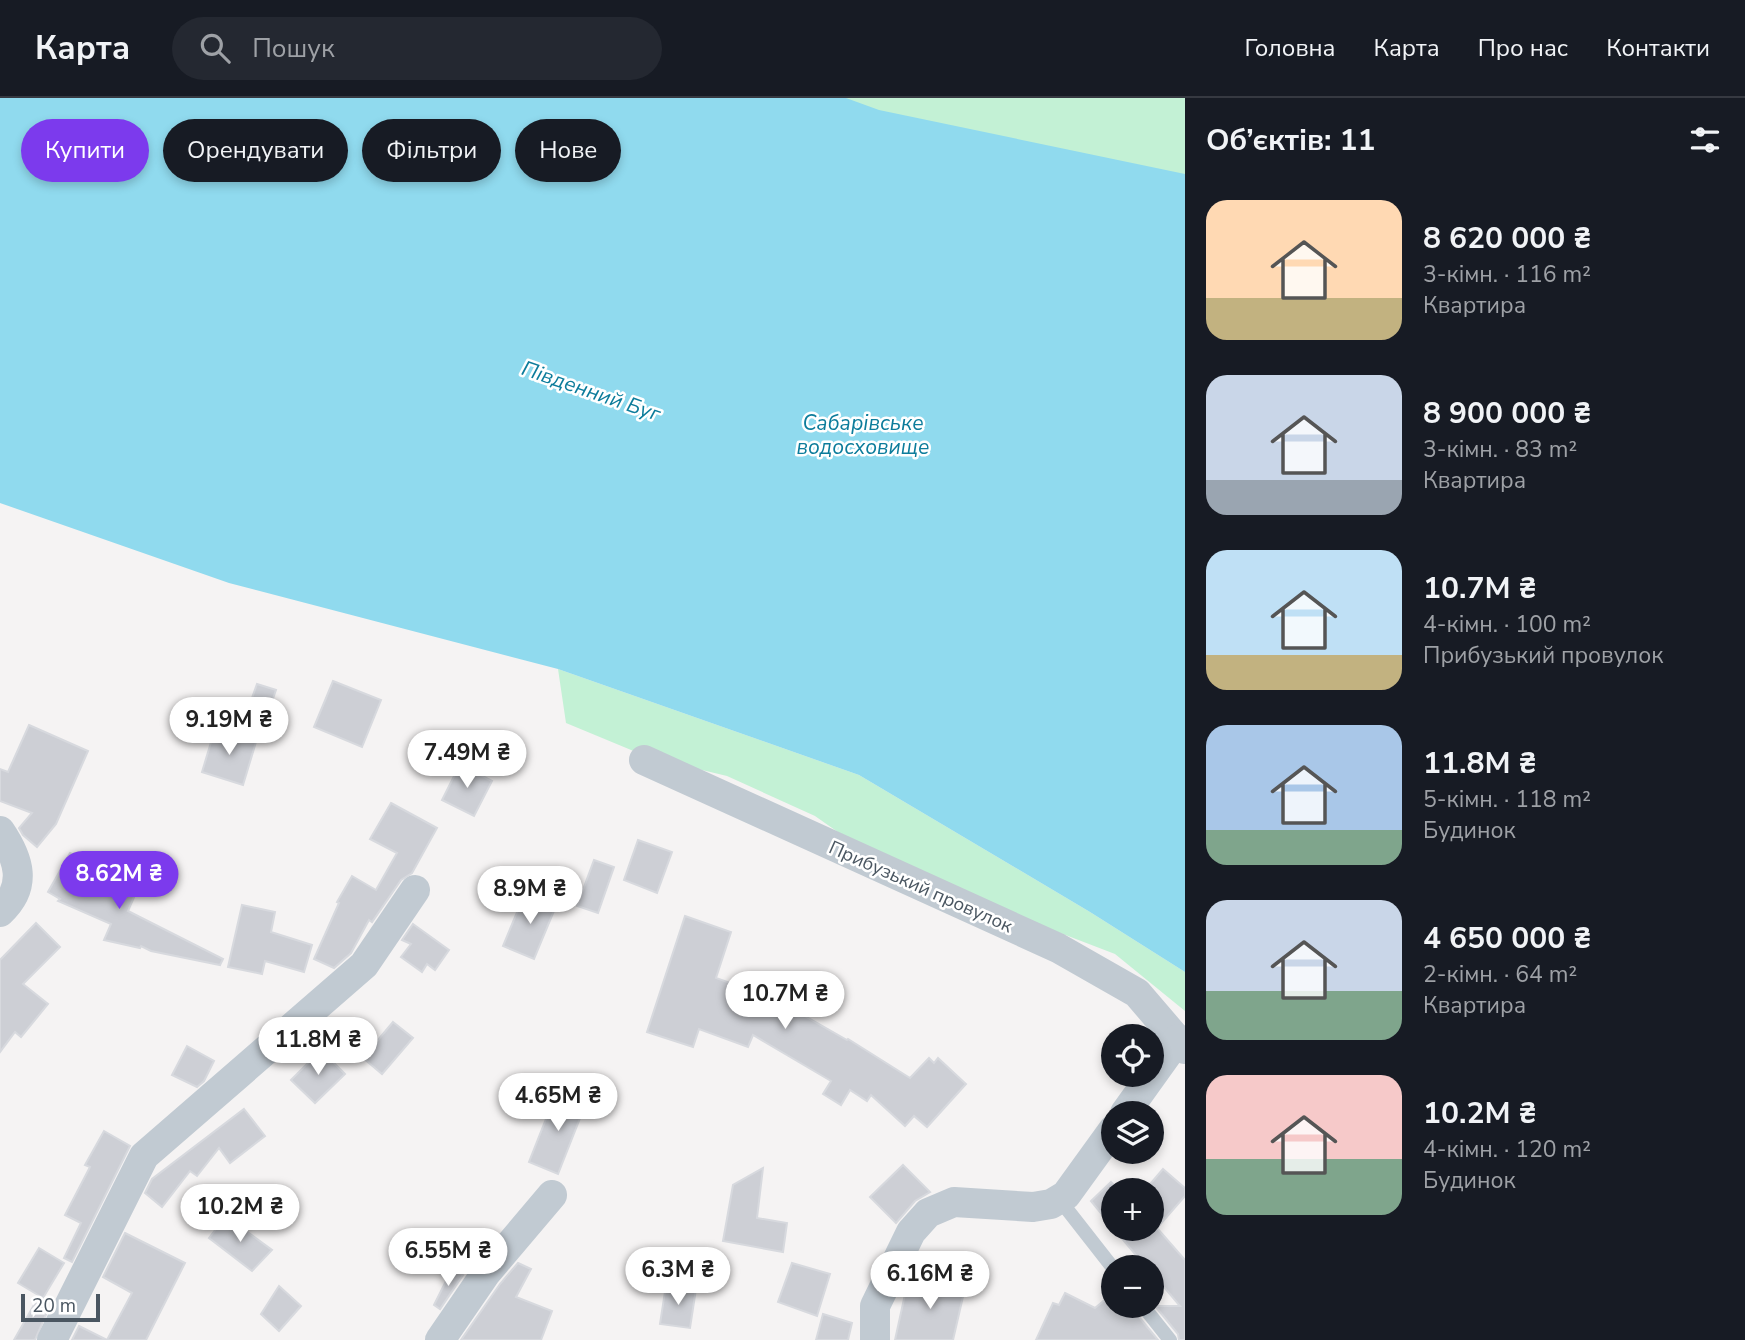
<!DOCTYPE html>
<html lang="uk">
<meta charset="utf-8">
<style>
:root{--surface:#171b24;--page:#242831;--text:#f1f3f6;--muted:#9ea1a6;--line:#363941;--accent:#7c3aed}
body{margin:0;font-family:"Nunito Sans",sans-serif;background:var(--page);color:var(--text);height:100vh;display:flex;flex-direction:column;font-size:26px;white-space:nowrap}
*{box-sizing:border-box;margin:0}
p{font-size:23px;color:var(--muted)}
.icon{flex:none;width:38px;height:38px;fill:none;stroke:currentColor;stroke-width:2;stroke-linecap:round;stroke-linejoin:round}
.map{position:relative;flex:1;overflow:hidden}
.sheet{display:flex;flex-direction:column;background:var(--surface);width:560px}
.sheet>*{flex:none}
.guide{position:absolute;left:21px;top:21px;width:665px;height:63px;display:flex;gap:14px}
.controls{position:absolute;left:1101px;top:926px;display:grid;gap:14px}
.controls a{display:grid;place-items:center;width:63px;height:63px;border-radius:50%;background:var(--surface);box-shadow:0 4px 10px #0003;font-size:35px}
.scale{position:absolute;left:21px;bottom:18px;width:79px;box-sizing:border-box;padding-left:7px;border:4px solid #4a5661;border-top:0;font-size:19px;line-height:24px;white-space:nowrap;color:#4a5661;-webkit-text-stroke:5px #fff;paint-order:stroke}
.price{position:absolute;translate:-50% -60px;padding:0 16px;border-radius:24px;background:#fff;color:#222;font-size:23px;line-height:46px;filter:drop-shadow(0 2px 4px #0008)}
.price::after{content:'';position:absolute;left:50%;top:42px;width:21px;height:16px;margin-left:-10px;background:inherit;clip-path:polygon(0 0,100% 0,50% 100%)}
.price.active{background:var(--accent);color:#fff}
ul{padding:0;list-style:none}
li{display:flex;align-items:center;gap:21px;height:175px;padding:0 21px}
li span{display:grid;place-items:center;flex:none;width:196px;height:140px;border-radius:21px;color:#555}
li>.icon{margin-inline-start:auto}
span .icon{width:84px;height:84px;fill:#fffc;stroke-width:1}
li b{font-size:30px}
h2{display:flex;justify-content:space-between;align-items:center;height:84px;padding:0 21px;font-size:30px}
.chip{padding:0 24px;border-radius:32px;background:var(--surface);box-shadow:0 4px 10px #0003;font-size:24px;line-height:63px}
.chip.active{background:var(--accent);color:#fff}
header{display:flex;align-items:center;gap:42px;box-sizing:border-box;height:98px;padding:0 35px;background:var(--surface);border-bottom:2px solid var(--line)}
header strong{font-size:33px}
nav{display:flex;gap:38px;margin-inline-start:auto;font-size:24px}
.search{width:490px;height:63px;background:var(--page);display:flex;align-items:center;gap:18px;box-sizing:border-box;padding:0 24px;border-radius:38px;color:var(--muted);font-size:26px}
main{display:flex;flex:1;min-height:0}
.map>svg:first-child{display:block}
</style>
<header>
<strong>Карта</strong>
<div class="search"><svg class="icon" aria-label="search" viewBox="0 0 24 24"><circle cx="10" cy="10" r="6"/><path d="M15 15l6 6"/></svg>Пошук</div>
<nav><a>Головна</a><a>Карта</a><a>Про нас</a><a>Контакти</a></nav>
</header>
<main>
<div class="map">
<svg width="1185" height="1242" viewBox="0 0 1185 1242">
<rect width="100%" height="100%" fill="#f5f3f3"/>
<g fill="#c3f1d5">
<path d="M 648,0 L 1185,0 L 1185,159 Z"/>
<path d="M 558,571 L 859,677 L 1090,814 L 1185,874 L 1185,913 L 1115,856 L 964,798 L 855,746 L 815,718 L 727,678 L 648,659 L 566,625 Z"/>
</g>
<path fill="#90daee" d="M 0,0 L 846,0 L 879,12 L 1185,76 L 1185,874 L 1090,814 L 859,677 L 558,571 L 229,485 L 0,405 Z"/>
<g fill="#cdcfd5" stroke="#d7d9de" stroke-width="2">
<path d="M 333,583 L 381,602 L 362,649 L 314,629 Z"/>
<path d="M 257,586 L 276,592 L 266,621 L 247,614 Z"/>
<path d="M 29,627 L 88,653 L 56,726 L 37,749 L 23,737 L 19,730 L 32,715 L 0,703 L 0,671 L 8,674 Z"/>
<path d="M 215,631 L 256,644 L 243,687 L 202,674 Z"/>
<path d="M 460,666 L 492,683 L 474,718 L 442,702 Z"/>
<path d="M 391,705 L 437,730 L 412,775 L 401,782 L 372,824 L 369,822 L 351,855 L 334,870 L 314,861 L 339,805 L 337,804 L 352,778 L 376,792 L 397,755 L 370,741 Z"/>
<path d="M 638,742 L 672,754 L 657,795 L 624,782 Z"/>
<path d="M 70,755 L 94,768 L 92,772 L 138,790 L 128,813 L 223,861 L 220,867 L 151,853 L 141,848 L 140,850 L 104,842 L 111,826 L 58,803 L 60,801 L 48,794 Z"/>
<path d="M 594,762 L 614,769 L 598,815 L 577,808 Z"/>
<path d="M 525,795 L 556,808 L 534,861 L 503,848 Z"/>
<path d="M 242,807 L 275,814 L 271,834 L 312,847 L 304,874 L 265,863 L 262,876 L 228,869 Z"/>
<path d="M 685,818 L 731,834 L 716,880 L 775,901 L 847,942 L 848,941 L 910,980 L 929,960 L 934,965 L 938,960 L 966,986 L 927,1029 L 914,1018 L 905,1028 L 871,997 L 867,1003 L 850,992 L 841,1007 L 823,996 L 831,983 L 753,937 L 748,949 L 699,931 L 693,949 L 647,934 Z"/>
<path d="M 36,825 L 60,849 L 23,886 L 48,906 L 21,939 L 15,934 L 0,954 L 0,862 Z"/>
<path d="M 413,826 L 449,852 L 435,872 L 427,866 L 422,874 L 401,859 L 411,846 L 402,842 Z"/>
<path d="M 393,924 L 413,940 L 382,976 L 363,960 Z"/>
<path d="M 187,948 L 214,963 L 204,983 L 197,989 L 172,977 Z"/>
<path d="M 321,952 L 345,976 L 315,1005 L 291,982 Z"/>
<path d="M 557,993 L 586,1005 L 558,1076 L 529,1064 Z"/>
<path d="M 244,1011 L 265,1038 L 230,1065 L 219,1050 L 197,1078 L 190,1073 L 162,1109 L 145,1095 L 152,1081 Z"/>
<path d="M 104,1033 L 130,1048 L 72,1164 L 64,1160 L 81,1125 L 65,1117 L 90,1069 L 85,1067 Z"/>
<path d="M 903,1067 L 930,1094 L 915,1103 L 896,1125 L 870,1099 Z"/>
<path d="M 763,1070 L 757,1120 L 787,1125 L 783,1154 L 723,1143 L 733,1087 Z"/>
<path d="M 1163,1071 L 1185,1090 L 1185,1098 L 1157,1130 L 1185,1162 L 1185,1242 L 1179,1242 L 1178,1236 L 1155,1208 L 1180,1208 L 1152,1175 L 1152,1169 L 1146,1169 L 1113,1130 L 1152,1130 L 1152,1092 L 1145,1092 Z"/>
<path d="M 1111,1084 L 1119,1092 L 1113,1092 L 1113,1130 L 1091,1103 Z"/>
<path d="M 226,1118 L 272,1152 L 252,1173 L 209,1140 Z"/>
<path d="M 125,1135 L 185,1165 L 146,1242 L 107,1242 L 132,1195 L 103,1179 Z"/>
<path d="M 39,1150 L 64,1165 L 43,1200 L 18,1185 Z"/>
<path d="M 518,1165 L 531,1171 L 516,1199 L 552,1213 L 541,1242 L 461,1242 L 500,1186 Z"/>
<path d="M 792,1165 L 830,1176 L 817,1218 L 778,1204 Z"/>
<path d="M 452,1171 L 463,1177 L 440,1211 L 434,1207 Z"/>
<path d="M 909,1178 L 965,1190 L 953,1242 L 895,1242 Z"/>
<path d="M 666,1187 L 696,1191 L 690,1230 L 660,1226 Z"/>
<path d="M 279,1188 L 301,1208 L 279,1233 L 261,1216 Z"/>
<path d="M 1065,1195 L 1095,1210 L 1113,1195 L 1113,1208 L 1134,1208 L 1135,1214 L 1158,1242 L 1036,1242 L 1053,1205 L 1059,1207 Z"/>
<path d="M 35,1205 L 48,1212 L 35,1242 L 14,1242 Z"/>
<path d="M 823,1216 L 852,1225 L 848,1242 L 816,1242 Z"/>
<path d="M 79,1228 L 107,1242 L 72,1242 Z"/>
</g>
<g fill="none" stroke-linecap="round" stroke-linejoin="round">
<g stroke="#c1cad2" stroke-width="14">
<path d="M 1059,1101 L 1113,1170"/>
<path d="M 1143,1208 L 1170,1242"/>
</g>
<g stroke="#c1cad2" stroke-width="30">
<path d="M 644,662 L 1058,850 L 1137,895 L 1185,951"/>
<path d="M 0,733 C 19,761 28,788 0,814"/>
<path d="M 1125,1015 L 1178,941"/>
<path d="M 52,1242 L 144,1058 L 364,867 L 415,792"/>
<path d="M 440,1242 L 486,1175 L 552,1097"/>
<path d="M 875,1242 L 875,1208 L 911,1134 L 928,1115 L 954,1104 L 1033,1109 L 1051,1106 L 1066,1097 L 1113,1032"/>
</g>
</g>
<g text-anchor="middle" stroke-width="5" stroke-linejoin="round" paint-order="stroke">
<g font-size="19" fill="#4a5661" stroke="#fff">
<text transform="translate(921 788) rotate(24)" y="7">Прибузький провулок</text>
</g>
<g font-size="21" font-style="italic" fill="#0c7c9b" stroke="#fff">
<text transform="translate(591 293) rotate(19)" y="7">Південний Буг</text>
<text x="863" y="332">Сабарівське<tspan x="863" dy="24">водосховище</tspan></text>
</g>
</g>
</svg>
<div class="controls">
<a><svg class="icon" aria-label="locate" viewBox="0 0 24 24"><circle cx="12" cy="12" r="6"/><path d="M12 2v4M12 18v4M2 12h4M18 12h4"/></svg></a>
<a><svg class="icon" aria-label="layers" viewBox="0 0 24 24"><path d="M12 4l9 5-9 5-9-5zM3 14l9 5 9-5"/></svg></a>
<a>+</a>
<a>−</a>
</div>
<div class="scale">20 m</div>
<b class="price" style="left:229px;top:659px">9.19M ₴</b>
<b class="price" style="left:467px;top:692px">7.49M ₴</b>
<b class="price active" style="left:119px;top:813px">8.62M ₴</b>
<b class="price" style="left:530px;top:828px">8.9M ₴</b>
<b class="price" style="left:785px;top:933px">10.7M ₴</b>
<b class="price" style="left:318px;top:979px">11.8M ₴</b>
<b class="price" style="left:558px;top:1035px">4.65M ₴</b>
<b class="price" style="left:240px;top:1146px">10.2M ₴</b>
<b class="price" style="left:448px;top:1190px">6.55M ₴</b>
<b class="price" style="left:678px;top:1209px">6.3M ₴</b>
<b class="price" style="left:930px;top:1213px">6.16M ₴</b>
<div class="guide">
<a class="chip active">Купити</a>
<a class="chip">Орендувати</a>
<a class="chip">Фільтри</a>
<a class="chip">Нове</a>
</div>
</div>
<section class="sheet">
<h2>Об’єктів: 11<svg class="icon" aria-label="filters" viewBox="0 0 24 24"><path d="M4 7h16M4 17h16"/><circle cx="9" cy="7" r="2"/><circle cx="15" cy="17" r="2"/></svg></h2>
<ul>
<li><span style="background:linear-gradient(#ffd9b3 70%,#c2b280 0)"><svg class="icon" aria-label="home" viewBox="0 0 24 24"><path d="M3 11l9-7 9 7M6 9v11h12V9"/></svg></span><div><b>8 620 000 ₴</b><p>3-кімн. · 116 m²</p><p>Квартира</p></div></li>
<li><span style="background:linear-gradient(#c9d6e8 75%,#9aa5b1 0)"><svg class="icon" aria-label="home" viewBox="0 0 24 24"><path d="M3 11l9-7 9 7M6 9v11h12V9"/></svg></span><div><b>8 900 000 ₴</b><p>3-кімн. · 83 m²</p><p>Квартира</p></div></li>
<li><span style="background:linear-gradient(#bfe0f5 75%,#c2b280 0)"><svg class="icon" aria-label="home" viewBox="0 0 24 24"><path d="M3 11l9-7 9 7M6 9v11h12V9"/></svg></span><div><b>10.7M ₴</b><p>4-кімн. · 100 m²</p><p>Прибузький провулок</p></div></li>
<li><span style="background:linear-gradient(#a9c7e8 75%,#7fa58c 0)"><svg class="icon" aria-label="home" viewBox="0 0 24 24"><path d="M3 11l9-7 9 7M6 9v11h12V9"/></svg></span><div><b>11.8M ₴</b><p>5-кімн. · 118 m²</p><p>Будинок</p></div></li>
<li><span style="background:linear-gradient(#c9d6e8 65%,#7fa58c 0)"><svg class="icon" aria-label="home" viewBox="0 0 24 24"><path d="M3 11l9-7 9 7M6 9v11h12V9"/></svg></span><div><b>4 650 000 ₴</b><p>2-кімн. · 64 m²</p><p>Квартира</p></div></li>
<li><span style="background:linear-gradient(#f6c9c9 60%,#7fa58c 0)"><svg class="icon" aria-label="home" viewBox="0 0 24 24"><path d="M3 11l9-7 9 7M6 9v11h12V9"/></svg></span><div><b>10.2M ₴</b><p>4-кімн. · 120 m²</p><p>Будинок</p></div></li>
</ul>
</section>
</main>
